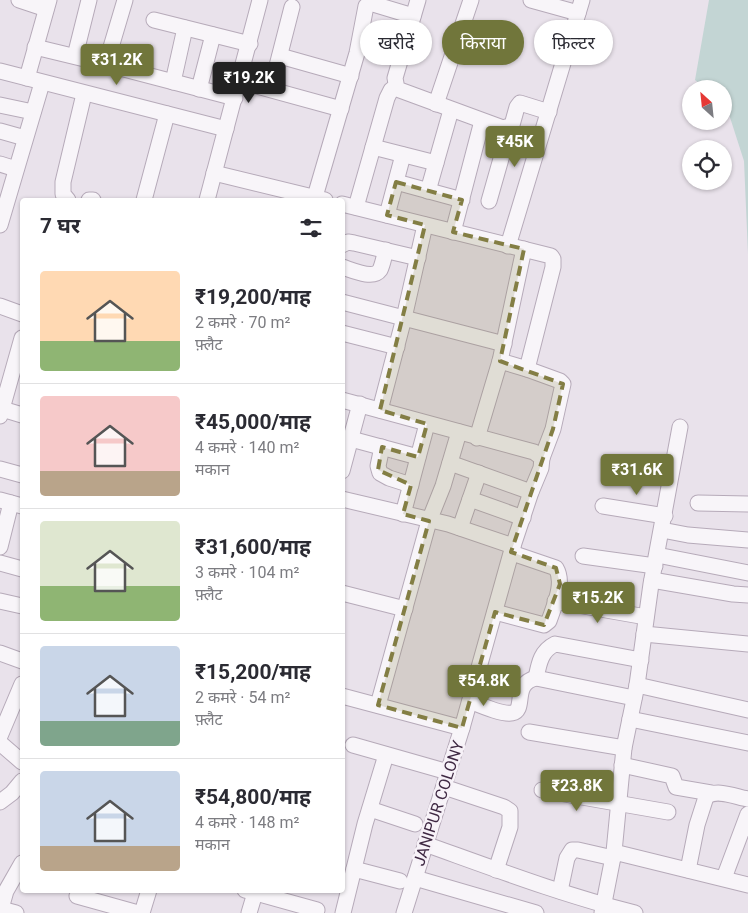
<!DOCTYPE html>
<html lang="hi">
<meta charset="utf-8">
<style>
:root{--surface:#fff;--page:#f7f7f7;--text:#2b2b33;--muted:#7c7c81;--line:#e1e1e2;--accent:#71763b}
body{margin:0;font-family:Roboto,"Noto Sans Devanagari",sans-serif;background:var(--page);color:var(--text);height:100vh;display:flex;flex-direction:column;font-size:19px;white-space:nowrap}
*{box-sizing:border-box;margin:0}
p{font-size:16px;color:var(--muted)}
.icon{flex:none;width:28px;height:28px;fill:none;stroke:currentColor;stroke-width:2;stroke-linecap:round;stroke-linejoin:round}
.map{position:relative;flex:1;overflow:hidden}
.details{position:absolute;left:20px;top:198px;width:325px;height:695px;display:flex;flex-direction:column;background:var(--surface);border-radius:5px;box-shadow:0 1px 4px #0004}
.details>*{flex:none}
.guide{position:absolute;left:360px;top:20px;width:312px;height:45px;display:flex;gap:10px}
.needle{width:32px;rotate:333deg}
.tools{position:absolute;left:682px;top:80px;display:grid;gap:10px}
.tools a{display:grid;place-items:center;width:50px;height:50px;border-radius:50%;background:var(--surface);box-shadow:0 1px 4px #0004;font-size:25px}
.price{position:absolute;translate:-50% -42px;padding:0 11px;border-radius:5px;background:var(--accent);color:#fff;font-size:16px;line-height:32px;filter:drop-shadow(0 1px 2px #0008)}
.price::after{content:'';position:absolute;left:50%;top:30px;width:15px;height:11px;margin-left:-8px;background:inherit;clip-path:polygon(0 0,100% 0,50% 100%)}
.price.on{background:#222;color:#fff}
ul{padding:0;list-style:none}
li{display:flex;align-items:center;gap:15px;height:125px;padding:0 20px}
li+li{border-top:1px solid var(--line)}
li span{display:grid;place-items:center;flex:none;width:140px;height:100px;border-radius:5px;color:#555}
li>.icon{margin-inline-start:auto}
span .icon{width:60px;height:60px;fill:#fffc;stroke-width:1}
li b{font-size:21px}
h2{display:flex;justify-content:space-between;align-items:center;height:60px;padding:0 20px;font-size:21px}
.chip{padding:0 18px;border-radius:22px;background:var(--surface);box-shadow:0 1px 4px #0004;font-size:18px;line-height:45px}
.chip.on{background:var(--accent);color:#fff}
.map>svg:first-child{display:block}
</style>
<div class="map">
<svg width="748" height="913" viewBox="0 0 748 913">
<rect width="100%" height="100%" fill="#e9e2eb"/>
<path fill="#c3d5d4" d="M 709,0 L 748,0 L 748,254 L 744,161 L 726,105 L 724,103 L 724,89 L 706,89 L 695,80 Z"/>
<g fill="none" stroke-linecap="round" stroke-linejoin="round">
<g stroke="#b6aab9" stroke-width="17">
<g id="minor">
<path d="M 19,0 L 46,9"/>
<path d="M 418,0 L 395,78 L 397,89 L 503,128 L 512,125 L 517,107 L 520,103 L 549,112"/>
<path d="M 531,0 L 578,13"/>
<path d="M 154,20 L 250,44"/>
<path d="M 35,47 L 97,62 L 235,98"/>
<path d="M 75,56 L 89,0"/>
<path d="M 280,56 L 351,76"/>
<path d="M 106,64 L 125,0"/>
<path d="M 0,71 L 226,129"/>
<path d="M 27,78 L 49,0"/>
<path d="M 239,81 L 341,109"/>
<path d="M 173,82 L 185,28"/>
<path d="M 199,89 L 213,35"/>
<path d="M 271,89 L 292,7"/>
<path d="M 436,104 L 471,0"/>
<path d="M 0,105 L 33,112"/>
<path d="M 0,131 L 25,138"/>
<path d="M 373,147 L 436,163"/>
<path d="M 0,164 L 16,169"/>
<path d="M 214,173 L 325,200"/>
<path d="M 396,182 L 462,200"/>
<path d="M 428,191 L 451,110"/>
<path d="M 68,200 L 63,194 L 63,182 L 84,94"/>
<path d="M 89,200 L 93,200"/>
<path d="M 144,200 L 167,114"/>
<path d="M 207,200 L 260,0"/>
<path d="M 314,200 L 357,53 L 366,6 L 370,3 L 413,16"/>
<path d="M 489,201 L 510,127"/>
<path d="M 342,204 L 551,256 L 553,259 L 553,267 L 527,369"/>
<path d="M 356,207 L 387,98 L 391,90 L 395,87"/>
<path d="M 387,215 L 403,155"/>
<path d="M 0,225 L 42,83"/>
<path d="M 453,232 L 482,121"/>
<path d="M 342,245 L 348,242 L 354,243 L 418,258"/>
<path d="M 508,246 L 582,0"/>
<path d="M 342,267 C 352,270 373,280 380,270 C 383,264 384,256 386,250"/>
<path d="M 342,302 L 504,344"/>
<path d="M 0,306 L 22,314"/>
<path d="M 342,333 L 397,347"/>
<path d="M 500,361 L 527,369 L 560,381 L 563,384 L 553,429 L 542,458"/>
<path d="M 342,400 L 534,452 L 542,458 L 541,468 L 531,492 L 513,546 L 462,728 L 404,913"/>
<path d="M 2,409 L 22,415"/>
<path d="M 380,410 L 404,318 L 425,225"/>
<path d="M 0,416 L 22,338"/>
<path d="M 477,438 L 500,361 L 524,249"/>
<path d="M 351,439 L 418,457"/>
<path d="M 382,447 L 378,466 L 380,473 L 389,478 L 411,485"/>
<path d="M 450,463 L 531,492"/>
<path d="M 0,469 L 22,475"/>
<path d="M 342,471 L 360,404"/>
<path d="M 342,499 L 448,524 L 513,546"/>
<path d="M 470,499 L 523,518"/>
<path d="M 0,500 L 22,506"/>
<path d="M 698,503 L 748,504"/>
<path d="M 603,506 L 665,516"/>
<path d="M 403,514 L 427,424"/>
<path d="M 460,528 L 479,473"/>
<path d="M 662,530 L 688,535 L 748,540"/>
<path d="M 0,547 L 11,503"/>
<path d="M 657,555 L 748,573"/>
<path d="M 583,556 L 655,566"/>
<path d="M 0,563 L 22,569"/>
<path d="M 652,580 L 733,594 L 748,595"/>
<path d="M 342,593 L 405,609"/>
<path d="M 0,601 L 22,606"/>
<path d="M 555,601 L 646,617"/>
<path d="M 495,612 L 544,625 L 549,621 C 554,606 565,583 556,568 L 512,553"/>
<path d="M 644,634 L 748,644"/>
<path d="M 0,653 L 22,661"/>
<path d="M 536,678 C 539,663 541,651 555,644 L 641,660"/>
<path d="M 637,685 L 748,710"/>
<path d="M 342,696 L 462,728"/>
<path d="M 470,701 C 480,705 502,715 512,713 C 527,710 511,684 536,678 L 634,698"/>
<path d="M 378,705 L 429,521 L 443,486 L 459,432"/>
<path d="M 630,719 L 748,743"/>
<path d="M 529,732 L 624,748"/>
<path d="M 0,736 L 22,684"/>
<path d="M 0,743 L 22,762"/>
<path d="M 353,745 L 448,772"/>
<path d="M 622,765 L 672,776 L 676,787 L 711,793"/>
<path d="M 444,787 L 504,807 L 510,811 L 510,827 L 496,870"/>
<path d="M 542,790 L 668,812"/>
<path d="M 0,802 L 12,793 L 22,781"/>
<path d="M 370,809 L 415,824"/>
<path d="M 425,844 C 495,869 563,895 635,913"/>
<path d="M 614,852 L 748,885"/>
<path d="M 354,869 L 400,881"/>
<path d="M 688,870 L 697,825 L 706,797 C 716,788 736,797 748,799"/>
<path d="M 415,878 L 536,913"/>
<path d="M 724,878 L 748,814"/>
<path d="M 245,890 L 317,910"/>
<path d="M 560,891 L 567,858 L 572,850 L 578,850 L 613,858"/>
<path d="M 77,896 L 138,913"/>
<path d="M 1,909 L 16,913"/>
<path d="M 0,912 L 6,891 L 22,863"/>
<path d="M 142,913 L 149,890"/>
<path d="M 249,913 L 255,893"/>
<path d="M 343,913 L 365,824 L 386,755"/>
<path d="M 602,913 L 614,852 L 624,748 L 637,685 L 651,584 L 680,427"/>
</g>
</g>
<use href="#minor" stroke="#f8f5f9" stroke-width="15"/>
</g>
<path fill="#837e44" fill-opacity="0.2" stroke="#837e44" stroke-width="4" stroke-dasharray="10 6" stroke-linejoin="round" d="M 396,182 L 462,200 L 453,232 L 524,249 L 500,361 L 563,384 L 553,429 L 511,552 L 556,568 L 560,584 L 544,625 L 495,612 L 462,728 L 378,705 L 429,521 L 403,514 L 411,485 L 378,470 L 382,447 L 418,457 L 427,424 L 380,410 L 425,225 L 387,215 Z"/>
<g text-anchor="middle" stroke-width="5" stroke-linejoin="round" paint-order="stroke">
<g font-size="16" fill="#3f2943" stroke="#f7f2f8">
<text transform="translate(438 803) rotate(-72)" y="6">JANIPUR COLONY</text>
</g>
</g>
</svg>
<div class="tools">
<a><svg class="needle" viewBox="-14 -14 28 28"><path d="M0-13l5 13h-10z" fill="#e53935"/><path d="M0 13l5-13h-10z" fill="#7c7c81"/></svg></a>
<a><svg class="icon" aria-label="locate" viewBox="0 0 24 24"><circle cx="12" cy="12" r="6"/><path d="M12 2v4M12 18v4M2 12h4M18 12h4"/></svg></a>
</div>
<b class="price" style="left:117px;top:86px">₹31.2K</b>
<b class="price on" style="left:249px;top:104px">₹19.2K</b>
<b class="price" style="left:515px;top:168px">₹45K</b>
<b class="price" style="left:637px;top:496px">₹31.6K</b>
<b class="price" style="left:598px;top:624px">₹15.2K</b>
<b class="price" style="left:484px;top:707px">₹54.8K</b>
<b class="price" style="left:577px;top:812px">₹23.8K</b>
<div class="guide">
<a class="chip">खरीदें</a>
<a class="chip on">किराया</a>
<a class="chip">फ़िल्टर</a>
</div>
<section class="details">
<h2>7 घर<svg class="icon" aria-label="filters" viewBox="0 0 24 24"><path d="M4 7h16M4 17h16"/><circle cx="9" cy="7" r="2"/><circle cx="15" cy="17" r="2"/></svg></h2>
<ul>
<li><span style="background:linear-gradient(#ffd9b3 70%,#8fb573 0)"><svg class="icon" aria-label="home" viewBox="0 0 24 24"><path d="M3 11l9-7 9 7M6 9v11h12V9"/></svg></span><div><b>₹19,200/माह</b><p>2 कमरे · 70 m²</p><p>फ़्लैट</p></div></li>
<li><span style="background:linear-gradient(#f6c9c9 75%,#b9a48a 0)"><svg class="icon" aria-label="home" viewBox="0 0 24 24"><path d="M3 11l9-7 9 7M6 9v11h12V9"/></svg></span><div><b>₹45,000/माह</b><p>4 कमरे · 140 m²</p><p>मकान</p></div></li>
<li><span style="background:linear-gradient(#dfe7d0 65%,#8fb573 0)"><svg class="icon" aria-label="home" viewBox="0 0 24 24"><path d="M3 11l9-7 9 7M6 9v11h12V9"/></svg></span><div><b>₹31,600/माह</b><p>3 कमरे · 104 m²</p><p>फ़्लैट</p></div></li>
<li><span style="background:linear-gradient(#c9d6e8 75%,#7fa58c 0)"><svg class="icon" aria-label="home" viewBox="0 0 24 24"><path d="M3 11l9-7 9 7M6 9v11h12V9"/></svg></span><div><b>₹15,200/माह</b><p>2 कमरे · 54 m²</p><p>फ़्लैट</p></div></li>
<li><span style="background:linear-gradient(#c9d6e8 75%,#b9a48a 0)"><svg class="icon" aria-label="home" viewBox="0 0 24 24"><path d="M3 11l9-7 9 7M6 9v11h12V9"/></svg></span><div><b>₹54,800/माह</b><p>4 कमरे · 148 m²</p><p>मकान</p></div></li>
</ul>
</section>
</div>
